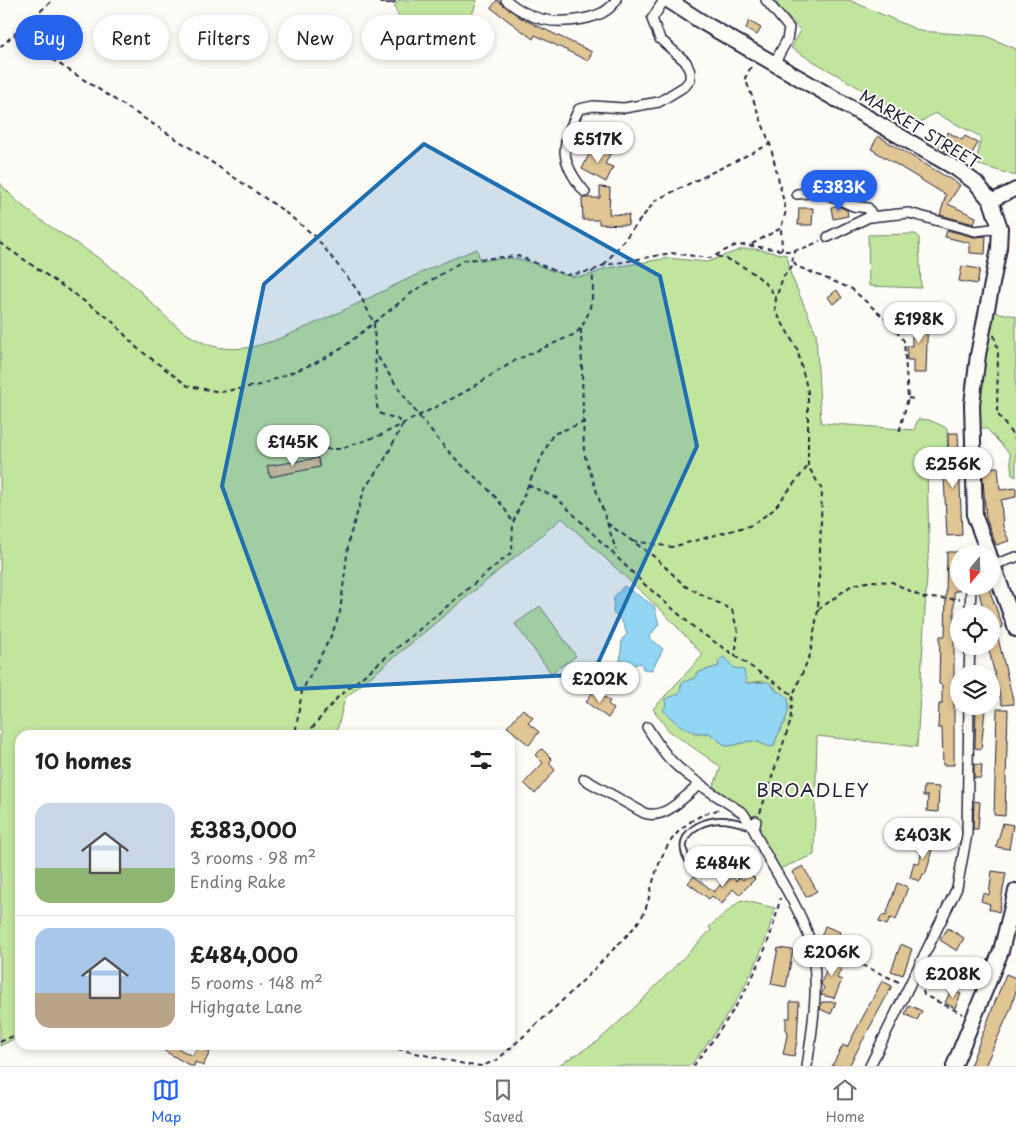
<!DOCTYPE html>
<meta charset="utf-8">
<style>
:root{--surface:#fff;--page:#f6f6f6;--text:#222;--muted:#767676;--line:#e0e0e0;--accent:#2563eb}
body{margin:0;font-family:"Playpen Sans",sans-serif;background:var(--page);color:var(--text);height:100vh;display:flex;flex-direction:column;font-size:19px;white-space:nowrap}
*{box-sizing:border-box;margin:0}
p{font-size:16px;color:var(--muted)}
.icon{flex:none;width:28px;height:28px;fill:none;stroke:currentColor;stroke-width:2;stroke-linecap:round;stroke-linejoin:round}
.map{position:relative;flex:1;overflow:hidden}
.details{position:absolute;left:15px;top:730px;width:500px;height:320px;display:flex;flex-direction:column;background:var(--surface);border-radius:15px;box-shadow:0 2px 8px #0003}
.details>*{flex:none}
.guide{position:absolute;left:15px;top:15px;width:500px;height:45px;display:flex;gap:10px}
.needle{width:32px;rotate:199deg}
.buttons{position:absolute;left:950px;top:545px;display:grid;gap:10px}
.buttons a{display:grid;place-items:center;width:50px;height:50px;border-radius:50%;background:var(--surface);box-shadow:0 2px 8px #0003;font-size:25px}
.price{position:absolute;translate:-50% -42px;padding:0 11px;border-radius:18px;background:#fff;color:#222;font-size:16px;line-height:32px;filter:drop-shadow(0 1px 2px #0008)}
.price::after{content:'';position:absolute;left:50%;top:30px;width:15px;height:11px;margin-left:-8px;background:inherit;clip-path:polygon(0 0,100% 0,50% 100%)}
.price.active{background:var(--accent);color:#fff}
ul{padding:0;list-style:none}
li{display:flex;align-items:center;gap:15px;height:125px;padding:0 20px}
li+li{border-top:1px solid var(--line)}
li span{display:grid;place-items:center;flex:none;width:140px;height:100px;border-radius:15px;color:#555}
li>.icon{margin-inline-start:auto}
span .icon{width:60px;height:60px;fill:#fffc;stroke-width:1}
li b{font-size:21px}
h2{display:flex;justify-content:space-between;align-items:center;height:60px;padding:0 20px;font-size:21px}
.tag{padding:0 18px;border-radius:22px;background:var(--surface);box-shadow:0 2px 8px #0003;font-size:18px;line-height:45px}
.tag.active{background:var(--accent);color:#fff}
.tabs{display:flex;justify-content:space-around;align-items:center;height:70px;border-top:1px solid var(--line);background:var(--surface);font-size:14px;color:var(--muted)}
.tabs a{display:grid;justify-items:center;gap:2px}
.tabs .active{color:var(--accent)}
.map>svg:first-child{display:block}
</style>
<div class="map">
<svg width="1016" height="1066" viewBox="0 0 1016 1066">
<rect width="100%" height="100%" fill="#fdfcf7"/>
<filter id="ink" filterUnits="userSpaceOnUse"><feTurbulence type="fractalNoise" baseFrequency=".02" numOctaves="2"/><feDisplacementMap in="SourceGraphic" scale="10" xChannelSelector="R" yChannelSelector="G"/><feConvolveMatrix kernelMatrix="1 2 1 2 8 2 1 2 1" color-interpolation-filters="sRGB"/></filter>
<g filter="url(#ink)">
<g fill="#c2e59e" stroke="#72846c" fill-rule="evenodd">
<path d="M 399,0 L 477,0 L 458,59 L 443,54 L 405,30 L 394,7 Z"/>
<path d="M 773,0 L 849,0 L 920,31 L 986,36 L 1016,49 L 1016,176 L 976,164 L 981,137 L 935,113 L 919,123 L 791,48 L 801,31 Z"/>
<path d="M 0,183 C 31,221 76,239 113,269 C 122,276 132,283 140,291 C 159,310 178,332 204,343 C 223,351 244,350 263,344 C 276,341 289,334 302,329 C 362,304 417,271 477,249 L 480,260 C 492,260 507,257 519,259 C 548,266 573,288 603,269 L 668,258 L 707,262 L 742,249 L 755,249 L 787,255 L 791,275 L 816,333 L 821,423 L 914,430 L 918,419 L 929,420 L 947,428 L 948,471 L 927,469 L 929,541 L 917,747 L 817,736 L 814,855 L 779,869 L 752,816 L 713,788 L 721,767 L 668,730 L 653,709 L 703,655 L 663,612 L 562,518 L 345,698 L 336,735 L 20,735 L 20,1036 L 0,1046 ZM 724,658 L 744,678 L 745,683 L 764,681 L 775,687 L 786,722 L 779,731 L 774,746 L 769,747 C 747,735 747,745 726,746 L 709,733 L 695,734 L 666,706 L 665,699 L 679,695 L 682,683 L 696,677 L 696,673 L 719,666 Z"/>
<path d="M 916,234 L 919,238 L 921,288 L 869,286 L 868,235 Z"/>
<path d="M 990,311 L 1016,316 L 1016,477 L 1012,475 L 1010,454 L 986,428 L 974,428 Z"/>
<path d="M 540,606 L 576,656 L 551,673 L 515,624 Z"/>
<path d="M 741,900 L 775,908 C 760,970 729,1016 690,1066 L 557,1066 L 597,1042 L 632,1010 L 711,930 L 709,927 Z"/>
</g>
<g fill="#92d6f3" stroke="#658ea9">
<path d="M 624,586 L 654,606 L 659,624 L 649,637 L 663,649 L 652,670 L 643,669 L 641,663 L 630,666 L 620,663 L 622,639 L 627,634 L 622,621 L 613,613 L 614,597 Z"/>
<path d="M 724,657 L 734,668 L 744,670 L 746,683 L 769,682 L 777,692 L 781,692 L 788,698 C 791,720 779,726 774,746 L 769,747 C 747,735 747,745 726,746 L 709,733 C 688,734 677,725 663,710 L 666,706 L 665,699 L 679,694 L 682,683 L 696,677 L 696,673 L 719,666 L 718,661 Z"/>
</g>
<g fill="#e0c595" stroke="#22223b">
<path d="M 497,0 L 521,18 L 592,52 L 588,61 L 535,35 L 533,39 L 491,8 Z"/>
<path d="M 749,21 L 761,28 L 757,35 L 746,28 Z"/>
<path d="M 948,132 L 962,140 L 965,136 L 978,143 L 967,162 L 939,147 Z"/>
<path d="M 878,136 L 960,185 L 948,204 L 976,217 L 974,224 L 940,215 L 946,195 L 871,149 Z"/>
<path d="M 593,146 L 610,154 L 605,164 L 613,167 L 606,182 L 582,169 Z"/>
<path d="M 600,187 L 610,188 L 609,214 L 629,215 L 628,225 L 599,224 L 599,220 L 583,220 L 582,198 L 600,198 Z"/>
<path d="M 838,206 L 847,210 L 848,216 L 833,219 L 831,207 Z"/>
<path d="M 799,208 L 813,208 L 812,225 L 798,225 Z"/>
<path d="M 947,230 L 974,237 L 986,236 L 985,254 L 970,253 L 970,243 L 945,237 Z"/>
<path d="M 962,266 L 980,269 L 977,284 L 959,281 Z"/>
<path d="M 837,290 L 842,298 L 833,304 L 828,297 Z"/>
<path d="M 917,310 L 928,311 L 926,373 L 913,373 L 913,360 L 907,360 L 907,346 L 912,346 L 912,336 L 915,336 Z"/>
<path d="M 948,433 L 958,433 L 962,535 L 947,536 L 944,477 L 949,476 Z"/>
<path d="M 318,458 L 320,467 L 270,477 L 267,466 Z"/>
<path d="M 998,467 L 1000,490 L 1016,488 L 1016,497 L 1001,500 L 1003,527 L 1009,541 L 996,545 L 986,518 L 982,468 Z"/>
<path d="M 947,552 L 959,552 L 959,591 L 954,591 L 954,765 L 943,765 L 942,728 L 938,728 L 939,704 L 942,704 L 942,685 L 939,684 L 940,636 L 945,636 Z"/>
<path d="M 977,586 L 988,586 L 1003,627 L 996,630 L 1014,704 L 1002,705 L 988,646 L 991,646 L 991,614 L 985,614 Z"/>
<path d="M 594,690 L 610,701 L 608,704 L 614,709 L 608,718 L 586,702 Z"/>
<path d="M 523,709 L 533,718 L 528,723 L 539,732 L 529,745 L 507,727 Z"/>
<path d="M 997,709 L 1008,709 L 1005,816 L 994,815 Z"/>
<path d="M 976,710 L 985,710 L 981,749 L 975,748 Z"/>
<path d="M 542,749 L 552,759 L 549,763 L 555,770 L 535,794 L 524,783 L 543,763 L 535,755 Z"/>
<path d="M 974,764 L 982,765 L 981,778 L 974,778 Z"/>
<path d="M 924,786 L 939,787 L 938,812 L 927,811 L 928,796 L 923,796 Z"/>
<path d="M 974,801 L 980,802 L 978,829 L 973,829 Z"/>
<path d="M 1003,823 L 1013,825 L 1009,849 L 996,847 Z"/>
<path d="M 925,837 L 934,838 L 929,863 L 925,875 L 923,874 L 920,881 L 910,878 L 914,862 L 919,864 Z"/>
<path d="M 803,866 L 817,891 L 806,897 L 792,872 Z"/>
<path d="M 992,871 L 1006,873 L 999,912 L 989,909 L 990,904 L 981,901 L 983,893 L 989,895 Z"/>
<path d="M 749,873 L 755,879 L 739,895 L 733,889 L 722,904 L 712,896 L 709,899 L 688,883 L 694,876 L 714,892 L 720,885 L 722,887 L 732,877 L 736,881 L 740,877 L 743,880 Z"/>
<path d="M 897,883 L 908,887 L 896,920 L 890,918 L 887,925 L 879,922 L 882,915 L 886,916 Z"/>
<path d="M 825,926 L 840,932 L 835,946 L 820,940 Z"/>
<path d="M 948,928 L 964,938 L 957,951 L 940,940 Z"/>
<path d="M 901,944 L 912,949 L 903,975 L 891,971 Z"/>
<path d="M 778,948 L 793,950 L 786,987 L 771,984 Z"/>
<path d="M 832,955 L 845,960 L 837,978 L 842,980 L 834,998 L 821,995 L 824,988 L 821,984 Z"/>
<path d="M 1006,974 L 1016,978 L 1016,991 L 1011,1008 L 985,1066 L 970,1066 Z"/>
<path d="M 882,981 L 892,986 L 849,1066 L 832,1066 L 843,1045 L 847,1047 Z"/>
<path d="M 951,990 L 961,994 L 955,1008 L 945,1003 Z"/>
<path d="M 790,1002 L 799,1002 L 797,1041 L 794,1056 L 783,1054 L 788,1031 L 786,1031 L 786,1018 L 790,1018 Z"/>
<path d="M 822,1002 L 836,1002 L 831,1014 L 820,1009 Z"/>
<path d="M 909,1005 L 922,1011 L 917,1020 L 905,1014 Z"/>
<path d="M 154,1045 L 172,1045 L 192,1056 L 198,1046 L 210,1052 L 203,1066 L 195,1062 L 194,1066 L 191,1066 Z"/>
</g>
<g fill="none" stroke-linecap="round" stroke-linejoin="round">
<g stroke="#22223b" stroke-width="8">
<g id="lane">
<path d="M 382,0 L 392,0"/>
<path d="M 699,871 C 669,849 687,822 719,820 C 729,819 740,823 750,826"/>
</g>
</g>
<g stroke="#22223b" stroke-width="12">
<g id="street">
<path d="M 506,0 C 530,20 553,25 583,19 C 597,16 609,12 616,0"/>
<path d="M 766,0 L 789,28 L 787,40 L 775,62"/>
<path d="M 585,192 C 558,160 561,145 579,109 L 593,106 L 624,108 L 659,102 L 685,86 L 690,80 L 690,72 L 686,62 L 660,39 L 652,19 L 664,0"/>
<path d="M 797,194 L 822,192 L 853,206 L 868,208 L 873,217"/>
<path d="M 828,237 L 869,217 L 909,213 L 975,231 L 1000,228"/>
<path d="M 993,565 L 1016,557"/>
<path d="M 970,614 L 971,586"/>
<path d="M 969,674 L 970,646"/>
<path d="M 647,727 C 666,757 673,766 703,786"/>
<path d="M 584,779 L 644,813 C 665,820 681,799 697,787 L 703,787 L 743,813 L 754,830"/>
<path d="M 756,821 L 754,830 C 769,865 794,896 807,932 C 822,974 813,1024 807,1066"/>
<path d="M 870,1066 L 957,888 L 967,834 L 969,706"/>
</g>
</g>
<g stroke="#22223b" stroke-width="16">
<path id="secondary" d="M 991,201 L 1016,189"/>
</g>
<g stroke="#22223b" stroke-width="18">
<g id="primary">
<path d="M 668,0 L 702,22 L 957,169 L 976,183 L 991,201 L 1000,228 L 999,248 L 978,355 L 972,404 L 975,517 L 989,554"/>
<path d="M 991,559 L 1016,629"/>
<path d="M 954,1066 L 1001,951 L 1016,891"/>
</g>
</g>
<g stroke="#22223b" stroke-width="2" stroke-dasharray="5 4" stroke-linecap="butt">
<path d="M 14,35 L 192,149 L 281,209 L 315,236 L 358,291 L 374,323 L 377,407 L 381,414 L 397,419 L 403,424 L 385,459 L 365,488 L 349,539 L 340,612 L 332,634 L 302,691 L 295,735"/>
<path d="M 0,47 L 53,0"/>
<path d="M 751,67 L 745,78 L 770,144 L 786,211 L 781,228 L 782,250"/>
<path d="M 0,243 L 110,319 L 137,348 L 188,386 L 221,392 L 260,385 L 315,363 L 341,349 L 414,291 L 464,260 L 518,256 L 566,275 L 593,271 L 601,266 L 671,253 L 710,258 L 734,246 L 746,245 L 787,251 L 802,249 L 820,241"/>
<path d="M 752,244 L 781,228"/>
<path d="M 717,256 C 739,262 765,277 776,298"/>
<path d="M 794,262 L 796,266 L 852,289 L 892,325 L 904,341 L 908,398 L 899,433"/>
<path d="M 604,265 L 656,200 L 770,144"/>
<path d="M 892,325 L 897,322 L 903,304"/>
<path d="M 581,329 L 584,453 L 616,550"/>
<path d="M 994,335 L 998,351 L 997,413 L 1016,440"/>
<path d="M 378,357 C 399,391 423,423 449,452 C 474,479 496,490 513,523"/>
<path d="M 908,398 L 915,399"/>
<path d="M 326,449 L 340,449 L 381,435 L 463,393 L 516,360 L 575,334 C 591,320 595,291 592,271"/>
<path d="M 528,485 L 557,498 L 643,583 L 697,630 L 793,695"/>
<path d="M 607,523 L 656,558 L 685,586 L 732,610 L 738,632 L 735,656"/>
<path d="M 633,541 L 672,547 L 752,525 L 773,510 L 808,466"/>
<path d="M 818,610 L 852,585 L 872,581 L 892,582 L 924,598 L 960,599"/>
<path d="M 306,735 L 337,698 L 512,552 L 513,523 L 528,485 L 553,434 L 585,422"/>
<path d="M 760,813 L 790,723 L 793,695 L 810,655 L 818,610 L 822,490 L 808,466 L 808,392 L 797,349 L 775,310 L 776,298 L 783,277 L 792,266 L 793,255 L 797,249"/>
<path d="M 821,946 L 901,983"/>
<path d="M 921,982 L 924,995 L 963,1014"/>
<path d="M 0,1042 L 20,1033"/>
<path d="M 380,1045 L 469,1065 L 482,1066 L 497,1060 C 534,1027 571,994 605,958 C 617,945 631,933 641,918 C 648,907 649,895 653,882 C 664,843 680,819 721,809"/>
<path d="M 693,1066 C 732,1017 768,962 780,898"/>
</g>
<use href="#lane" stroke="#fdfcf7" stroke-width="4.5"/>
<use href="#street" stroke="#fdfcf7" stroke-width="9"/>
<use href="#secondary" stroke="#fdfcf7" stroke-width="12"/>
<use href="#primary" stroke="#fdfcf7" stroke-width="14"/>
</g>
</g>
<path fill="#1f6fb2" fill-opacity="0.2" stroke="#1f6fb2" stroke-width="4" stroke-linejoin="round" d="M 424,144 L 660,276 L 697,446 L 593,674 L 296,689 L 222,486 L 264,284 Z"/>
<g text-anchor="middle" stroke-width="4" stroke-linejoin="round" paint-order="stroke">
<g font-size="16" fill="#22223b" stroke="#fdfcf7">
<text transform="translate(920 129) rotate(31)" y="6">MARKET STREET</text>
</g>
<g font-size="19" letter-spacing="1" fill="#22223b" stroke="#fdfcf7">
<text x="813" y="797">BROADLEY</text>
</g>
</g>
</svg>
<div class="buttons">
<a><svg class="needle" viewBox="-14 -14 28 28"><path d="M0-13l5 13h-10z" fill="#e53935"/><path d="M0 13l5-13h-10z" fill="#767676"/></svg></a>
<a><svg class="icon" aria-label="locate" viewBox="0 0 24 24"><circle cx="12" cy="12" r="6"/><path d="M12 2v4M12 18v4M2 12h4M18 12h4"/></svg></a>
<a><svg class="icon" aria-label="layers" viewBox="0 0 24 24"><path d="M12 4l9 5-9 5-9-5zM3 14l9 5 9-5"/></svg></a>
</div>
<b class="price" style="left:598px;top:164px">£517K</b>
<b class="price active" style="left:839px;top:212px">£383K</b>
<b class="price" style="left:919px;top:344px">£198K</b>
<b class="price" style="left:293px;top:467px">£145K</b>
<b class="price" style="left:953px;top:489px">£256K</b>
<b class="price" style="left:600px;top:704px">£202K</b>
<b class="price" style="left:923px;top:860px">£403K</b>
<b class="price" style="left:723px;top:888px">£484K</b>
<b class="price" style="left:832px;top:977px">£206K</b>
<b class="price" style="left:953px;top:999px">£208K</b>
<div class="guide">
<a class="tag active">Buy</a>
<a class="tag">Rent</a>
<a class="tag">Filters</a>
<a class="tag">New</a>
<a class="tag">Apartment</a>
</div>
<section class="details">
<h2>10 homes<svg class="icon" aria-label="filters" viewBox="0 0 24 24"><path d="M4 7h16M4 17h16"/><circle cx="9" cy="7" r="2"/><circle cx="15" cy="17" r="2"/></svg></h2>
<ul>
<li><span style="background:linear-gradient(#c9d6e8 65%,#8fb573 0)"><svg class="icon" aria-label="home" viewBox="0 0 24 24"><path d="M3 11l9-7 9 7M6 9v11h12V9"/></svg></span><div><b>£383,000</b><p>3 rooms · 98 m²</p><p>Ending Rake</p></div></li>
<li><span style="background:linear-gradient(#a9c7e8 65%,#b9a48a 0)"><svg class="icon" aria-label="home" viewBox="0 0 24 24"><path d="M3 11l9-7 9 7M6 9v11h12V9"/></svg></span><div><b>£484,000</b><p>5 rooms · 148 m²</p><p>Highgate Lane</p></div></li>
</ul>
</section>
</div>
<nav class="tabs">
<a class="active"><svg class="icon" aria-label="map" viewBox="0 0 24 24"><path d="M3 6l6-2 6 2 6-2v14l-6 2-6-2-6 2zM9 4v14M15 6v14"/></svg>Map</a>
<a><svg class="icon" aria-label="saved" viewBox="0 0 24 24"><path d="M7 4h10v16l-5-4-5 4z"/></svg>Saved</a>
<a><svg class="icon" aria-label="home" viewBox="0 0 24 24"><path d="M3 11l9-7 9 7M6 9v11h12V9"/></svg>Home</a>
</nav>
